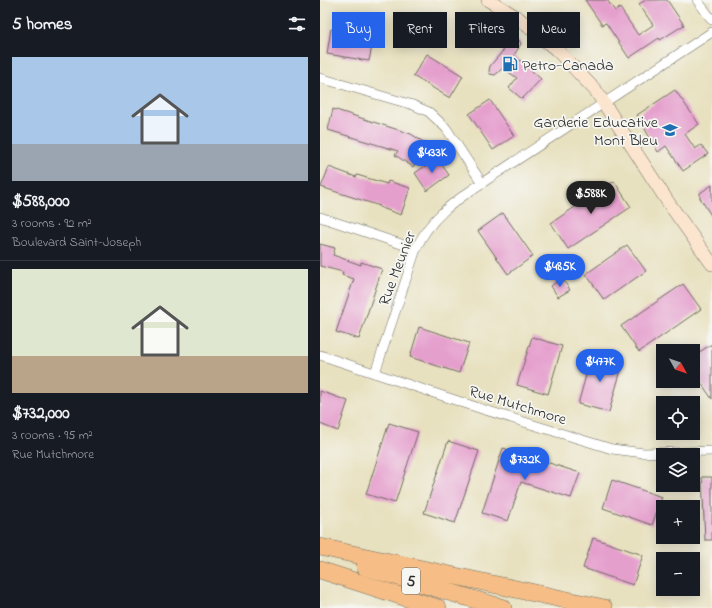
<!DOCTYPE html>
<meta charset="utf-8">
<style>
:root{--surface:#171b24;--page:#242831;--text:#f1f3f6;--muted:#9ea1a6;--line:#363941;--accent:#2563eb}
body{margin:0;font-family:"Indie Flower",sans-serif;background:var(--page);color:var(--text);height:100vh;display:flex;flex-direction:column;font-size:15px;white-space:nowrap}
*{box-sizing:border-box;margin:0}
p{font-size:13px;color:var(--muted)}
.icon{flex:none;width:22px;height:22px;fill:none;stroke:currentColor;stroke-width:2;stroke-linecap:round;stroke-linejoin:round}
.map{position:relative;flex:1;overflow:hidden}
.details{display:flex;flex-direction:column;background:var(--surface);width:320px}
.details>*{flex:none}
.guide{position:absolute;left:12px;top:12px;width:320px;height:36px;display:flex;gap:8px}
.needle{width:26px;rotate:130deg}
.controls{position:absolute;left:336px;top:344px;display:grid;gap:8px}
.controls a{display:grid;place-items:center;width:44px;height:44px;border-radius:0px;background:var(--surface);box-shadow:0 2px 10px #0003;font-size:20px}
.price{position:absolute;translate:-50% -34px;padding:0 9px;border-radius:14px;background:var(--accent);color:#fff;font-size:13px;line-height:26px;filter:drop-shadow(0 1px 2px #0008)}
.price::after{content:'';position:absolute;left:50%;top:24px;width:12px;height:9px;margin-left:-6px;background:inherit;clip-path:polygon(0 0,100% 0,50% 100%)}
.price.active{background:#222;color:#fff}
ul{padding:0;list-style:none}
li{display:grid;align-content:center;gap:8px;height:212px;padding:0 12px}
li+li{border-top:1px solid var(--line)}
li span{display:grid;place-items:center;height:124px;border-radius:0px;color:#555}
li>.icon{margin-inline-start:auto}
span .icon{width:72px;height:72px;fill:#fffc;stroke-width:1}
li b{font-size:17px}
h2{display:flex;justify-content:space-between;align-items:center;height:48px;padding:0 12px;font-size:17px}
.pill{padding:0 14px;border-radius:0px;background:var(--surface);box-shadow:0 2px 10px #0003;font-size:14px;line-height:36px}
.pill.active{background:var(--accent);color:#fff}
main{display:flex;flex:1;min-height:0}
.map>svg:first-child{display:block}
</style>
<main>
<section class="details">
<h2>5 homes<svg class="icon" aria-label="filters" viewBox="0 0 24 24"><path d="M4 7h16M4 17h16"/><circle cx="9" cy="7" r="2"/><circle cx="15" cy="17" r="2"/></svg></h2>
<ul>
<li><span style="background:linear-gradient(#a9c7e8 70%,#9aa5b1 0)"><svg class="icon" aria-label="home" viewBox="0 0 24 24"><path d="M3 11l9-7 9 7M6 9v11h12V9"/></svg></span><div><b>$588,000</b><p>3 rooms · 92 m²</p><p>Boulevard Saint-Joseph</p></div></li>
<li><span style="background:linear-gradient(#dfe7d0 70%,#b9a48a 0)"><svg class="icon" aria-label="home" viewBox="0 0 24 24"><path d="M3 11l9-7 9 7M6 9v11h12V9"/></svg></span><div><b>$732,000</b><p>3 rooms · 95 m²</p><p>Rue Mutchmore</p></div></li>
</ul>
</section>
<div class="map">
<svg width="392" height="608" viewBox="0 0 392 608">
<rect width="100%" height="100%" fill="#f6f6f2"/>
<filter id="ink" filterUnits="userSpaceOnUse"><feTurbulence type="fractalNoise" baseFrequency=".025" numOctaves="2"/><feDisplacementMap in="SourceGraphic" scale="8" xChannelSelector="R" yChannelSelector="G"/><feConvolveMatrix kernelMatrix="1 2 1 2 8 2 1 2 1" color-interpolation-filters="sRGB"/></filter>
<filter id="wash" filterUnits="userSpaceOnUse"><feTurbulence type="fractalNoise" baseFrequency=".012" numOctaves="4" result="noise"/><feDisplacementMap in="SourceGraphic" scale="16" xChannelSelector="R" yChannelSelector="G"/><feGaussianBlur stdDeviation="0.9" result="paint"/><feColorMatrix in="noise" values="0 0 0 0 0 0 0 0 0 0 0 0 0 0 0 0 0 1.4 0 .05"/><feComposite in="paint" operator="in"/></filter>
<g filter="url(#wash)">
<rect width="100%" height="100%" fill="#e8e1c0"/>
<g id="blocks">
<g fill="#e59fcd">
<path d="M 265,0 L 287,0 L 295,11 L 300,8 L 318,35 L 333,25 L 319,4 L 326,0 L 347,0 L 364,25 L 340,40 L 339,38 L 309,58 L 286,23 L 282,25 Z"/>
<path d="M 11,29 L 54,36 L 49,61 L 7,54 Z"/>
<path d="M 193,39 L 199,40 L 201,44 L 194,55 L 221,79 L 202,99 L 189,88 L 197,78 L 183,68 L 175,75 L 170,74 L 169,71 L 170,66 Z"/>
<path d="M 107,54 L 143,76 L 130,98 L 93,76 Z"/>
<path d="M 355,90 L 379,124 L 365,134 L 375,149 L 381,145 L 388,154 L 363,171 L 346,146 L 338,152 L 317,115 Z"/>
<path d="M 170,100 L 194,136 L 173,150 L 149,114 Z"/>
<path d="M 13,109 L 91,134 L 108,145 L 93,167 L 75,155 L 78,151 L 8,130 Z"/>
<path d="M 117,158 L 129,175 L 107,191 L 95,173 Z"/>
<path d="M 9,167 L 36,177 L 37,175 L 67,184 L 68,181 L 90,188 L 81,215 L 59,207 L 60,206 L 1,187 Z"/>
<path d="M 294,181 L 311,207 L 248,249 L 231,223 Z"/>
<path d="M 392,185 L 392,217 L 380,198 L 380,193 Z"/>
<path d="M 183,213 L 213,256 L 188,274 L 158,231 Z"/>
<path d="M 0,244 L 15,248 L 13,255 L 41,265 L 41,262 L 62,269 L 39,339 L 16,332 L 34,279 L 22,275 L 23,272 L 0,266 Z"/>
<path d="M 307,245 L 326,271 L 284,300 L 266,274 Z"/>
<path d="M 242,278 L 250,290 L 238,297 L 231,286 Z"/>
<path d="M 363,284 L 381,309 L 319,352 L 301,326 Z"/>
<path d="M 99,327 L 149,343 L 139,373 L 90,357 Z"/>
<path d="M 212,337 L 242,346 L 228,394 L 197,385 Z"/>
<path d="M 392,344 L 392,399 L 373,371 L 373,356 Z"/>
<path d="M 272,354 L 303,363 L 289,412 L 258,404 Z"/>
<path d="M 0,391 L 28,401 L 18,431 L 0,424 Z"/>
<path d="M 69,423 L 98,432 L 75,503 L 46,494 Z"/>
<path d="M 128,441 L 159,451 L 135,523 L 104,513 Z"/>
<path d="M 183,448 L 260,473 L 251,498 L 201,482 L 188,521 L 162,513 Z"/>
<path d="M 382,477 L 392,477 L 392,540 L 385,540 Z"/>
<path d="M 292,480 L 342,497 L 332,525 L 283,508 Z"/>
<path d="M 273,538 L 323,555 L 313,585 L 263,568 Z"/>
</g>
</g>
</g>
<g filter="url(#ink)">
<use href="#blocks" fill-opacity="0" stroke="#6d6b5f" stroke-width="1"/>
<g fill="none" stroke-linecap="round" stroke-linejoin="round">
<g stroke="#6d6b5f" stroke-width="10">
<g id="street">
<path d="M 377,0 L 392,20"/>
<path d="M 0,78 L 93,105 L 109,112 L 126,128 L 162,183"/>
<path d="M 0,217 L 96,249"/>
<path d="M 0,355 L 162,409 L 292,449 L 324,453 L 392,451"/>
<path d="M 55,373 L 96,249 C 110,217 135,201 162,183 L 392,32"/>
</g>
</g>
<g stroke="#6d6b5f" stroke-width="14">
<path id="secondary" d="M 168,0 L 198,18 L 238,51 L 276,91 L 348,202 L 392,264"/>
</g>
<g stroke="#6d6b5f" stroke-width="18">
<g id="highway">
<path d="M 0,547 L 284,608"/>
<path d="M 45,567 L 183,608"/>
<path d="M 0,570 L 118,608"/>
</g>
</g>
<use href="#street" stroke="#fff" stroke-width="9"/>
<use href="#secondary" stroke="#fbe5cf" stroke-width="13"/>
<use href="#highway" stroke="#f6be86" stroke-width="17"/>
</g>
</g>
<defs>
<g id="fuel-bare" transform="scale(1.2)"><path d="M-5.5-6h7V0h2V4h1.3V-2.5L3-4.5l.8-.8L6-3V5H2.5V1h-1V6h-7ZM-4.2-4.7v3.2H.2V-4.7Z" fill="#1f6fb2" stroke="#f6f6f2" stroke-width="2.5" paint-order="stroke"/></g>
<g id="school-bare" transform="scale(1.2)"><path d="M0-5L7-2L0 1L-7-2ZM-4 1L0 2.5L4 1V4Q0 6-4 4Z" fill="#1f6fb2" stroke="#f6f6f2" stroke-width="2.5" paint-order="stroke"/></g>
</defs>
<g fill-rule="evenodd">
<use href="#fuel-bare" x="190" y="64"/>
<use href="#school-bare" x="350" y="130"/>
</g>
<g text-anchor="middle" stroke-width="3.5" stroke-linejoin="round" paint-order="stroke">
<rect fill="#f6f6f2" stroke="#686867" stroke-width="1" x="82" y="568" width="18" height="26" rx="3"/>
<g font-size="15" font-weight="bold" fill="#2b2b2b">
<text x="91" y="586">5</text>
</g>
<g font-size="16" fill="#2b2b2b" stroke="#f6f6f2" text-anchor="start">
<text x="202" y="70">Petro-Canada</text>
<text x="338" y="127" text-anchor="end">Garderie Educative<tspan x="338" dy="18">Mont Bleu</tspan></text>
</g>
<g font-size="16" fill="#2b2b2b" stroke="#f6f6f2">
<text transform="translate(76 268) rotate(-69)" y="6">Rue Meunier</text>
<text transform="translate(198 404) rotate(17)" y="6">Rue Mutchmore</text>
</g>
</g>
</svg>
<div class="controls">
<a><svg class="needle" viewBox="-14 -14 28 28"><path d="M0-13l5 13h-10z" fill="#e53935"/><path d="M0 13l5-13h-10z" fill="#9ea1a6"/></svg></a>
<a><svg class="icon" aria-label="locate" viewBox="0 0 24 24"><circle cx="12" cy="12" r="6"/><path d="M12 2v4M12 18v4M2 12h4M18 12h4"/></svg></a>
<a><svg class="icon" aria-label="layers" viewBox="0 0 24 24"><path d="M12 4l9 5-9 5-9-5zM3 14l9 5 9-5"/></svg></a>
<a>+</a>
<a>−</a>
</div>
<b class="price" style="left:112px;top:174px">$433K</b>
<b class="price active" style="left:271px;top:215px">$588K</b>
<b class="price" style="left:240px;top:288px">$485K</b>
<b class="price" style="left:280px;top:383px">$477K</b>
<b class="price" style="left:205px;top:481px">$732K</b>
<div class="guide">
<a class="pill active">Buy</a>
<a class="pill">Rent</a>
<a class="pill">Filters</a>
<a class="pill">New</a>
</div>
</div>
</main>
